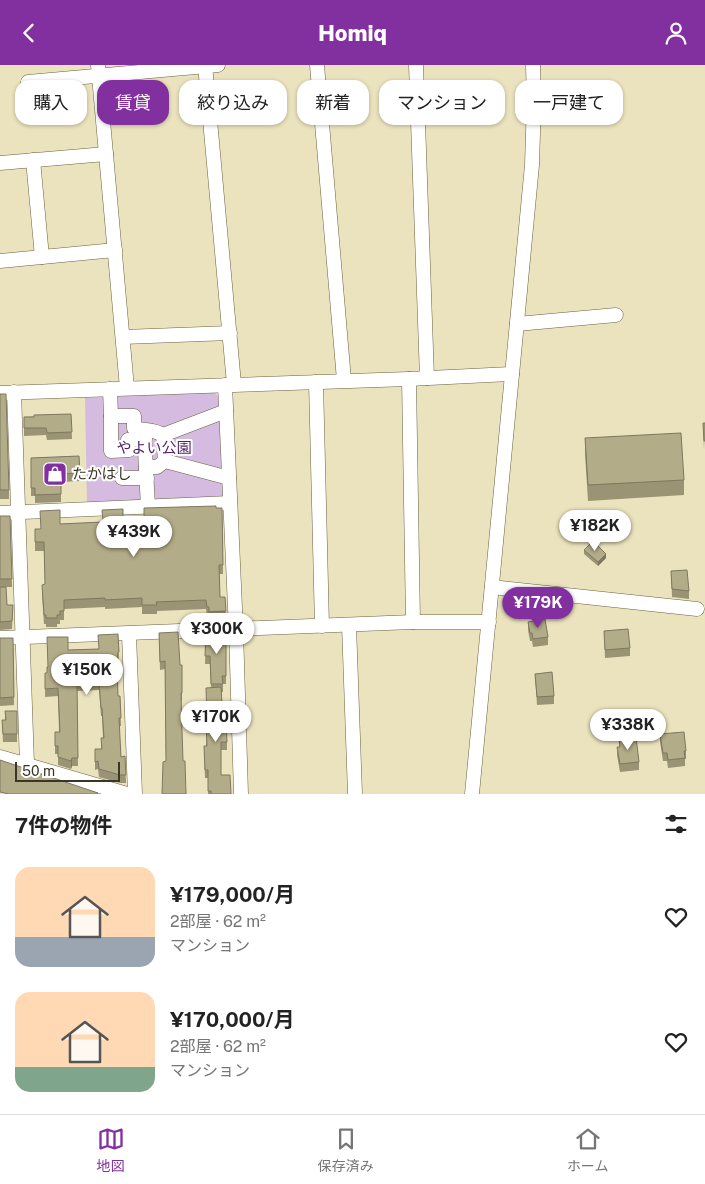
<!DOCTYPE html>
<html lang="ja">
<meta charset="utf-8">
<style>
:root{--surface:#fff;--page:#f6f6f6;--text:#222;--muted:#767676;--line:#e0e0e0;--accent:#8230a0}
body{margin:0;font-family:"Public Sans","Noto Sans JP",sans-serif;background:var(--page);color:var(--text);height:100vh;display:flex;flex-direction:column;font-size:19px;white-space:nowrap}
*{box-sizing:border-box;margin:0}
p{font-size:16px;color:var(--muted)}
.icon{flex:none;width:28px;height:28px;fill:none;stroke:currentColor;stroke-width:2;stroke-linecap:round;stroke-linejoin:round}
.map{position:relative;height:729px;overflow:hidden}
.drawer{display:flex;flex-direction:column;background:var(--surface);flex:1}
.drawer>*{flex:none}
.top-card{position:absolute;left:15px;top:15px;width:675px;height:45px;display:flex;gap:10px}
.scale{position:absolute;left:15px;bottom:12px;width:105px;box-sizing:border-box;padding-left:5px;border:2px solid #393627;border-top:0;font-size:14px;line-height:18px;white-space:nowrap;color:#393627;-webkit-text-stroke:4px #fff;paint-order:stroke}
.price{position:absolute;translate:-50% -42px;padding:0 11px;border-radius:18px;background:#fff;color:#222;font-size:16px;line-height:32px;filter:drop-shadow(0 1px 2px #0008)}
.price::after{content:'';position:absolute;left:50%;top:30px;width:15px;height:11px;margin-left:-8px;background:inherit;clip-path:polygon(0 0,100% 0,50% 100%)}
.price.active{background:var(--accent);color:#fff}
ul{padding:0;list-style:none}
li{display:flex;align-items:center;gap:15px;height:125px;padding:0 15px}
li span{display:grid;place-items:center;flex:none;width:140px;height:100px;border-radius:15px;color:#555}
li>.icon{margin-inline-start:auto}
span .icon{width:60px;height:60px;fill:#fffc;stroke-width:1}
li b{font-size:21px}
h2{display:flex;justify-content:space-between;align-items:center;height:60px;padding:0 15px;font-size:21px}
.tag{padding:0 18px;border-radius:15px;background:var(--surface);box-shadow:0 1px 4px #0004;font-size:18px;line-height:45px}
.tag.active{background:var(--accent);color:#fff}
header{display:flex;justify-content:space-between;align-items:center;height:65px;padding:0 15px;background:var(--accent);color:#fff;font-size:22px;font-weight:800}
.tabs{display:flex;justify-content:space-around;align-items:center;height:70px;border-top:1px solid var(--line);background:var(--surface);font-size:14px;color:var(--muted)}
.tabs a{display:grid;justify-items:center;gap:2px}
.tabs .active{color:var(--accent)}
.map>svg:first-child{display:block}
</style>
<header><svg class="icon" aria-label="back" viewBox="0 0 24 24"><path d="M15 5l-7 7 7 7"/></svg>Homiq<svg class="icon" aria-label="person" viewBox="0 0 24 24"><circle cx="12" cy="8" r="4"/><path d="M4 21q1-7 8-7t8 7"/></svg></header>
<div class="map">
<svg width="705" height="729" viewBox="0 0 705 729">
<rect width="100%" height="100%" fill="#ebe3be"/>
<path fill="#d5bbe0" d="M 214,327 L 219,332 L 224,429 L 218,434 L 87,439 L 85,333 Z"/>
<g fill="none" stroke-linecap="round" stroke-linejoin="round">
<g stroke="#686241" stroke-width="15">
<g id="minor">
<path d="M 98,0 L 127,323"/>
<path d="M 205,0 L 234,319"/>
<path d="M 317,0 L 344,315"/>
<path d="M 416,0 L 427,313"/>
<path d="M 28,17 L 218,0"/>
<path d="M 33,95 L 42,192"/>
<path d="M 0,98 L 106,89"/>
<path d="M 0,196 L 115,185"/>
<path d="M 517,259 L 616,250"/>
<path d="M 123,272 L 230,268"/>
<path d="M 409,314 L 413,557"/>
<path d="M 316,317 L 322,561"/>
<path d="M 225,320 L 236,565 L 241,729"/>
<path d="M 110,324 L 111,351 L 134,351 L 134,363 C 145,366 155,364 163,370 L 226,346"/>
<path d="M 14,327 L 27,699"/>
<path d="M 0,328 L 409,314 L 512,309"/>
<path d="M 111,351 L 111,386 L 129,385 L 128,375 L 145,374"/>
<path d="M 144,366 L 148,442"/>
<path d="M 163,370 L 165,396"/>
<path d="M 146,402 L 157,402 L 165,396 L 229,413"/>
<path d="M 122,413 L 147,413"/>
<path d="M 0,448 L 230,438"/>
<path d="M 492,522 L 697,544"/>
<path d="M 349,560 L 355,729"/>
<path d="M 129,569 L 135,729"/>
<path d="M 0,573 L 413,557 L 489,557"/>
<path d="M 0,692 L 127,729"/>
<path d="M 472,729 L 532,100 L 534,36 L 533,0"/>
</g>
</g>
<use href="#minor" stroke="#fff" stroke-width="14"/>
</g>
<g fill="#9a9475">
<path d="M 0,329 L 9,425 L 9,434 L 0,434 Z"/>
<path d="M 71,349 L 72,374 L 47,375 L 46,370 L 24,371 L 24,352 Z"/>
<path d="M 703,358 L 705,358 L 704,384 L 703,366 Z"/>
<path d="M 585,373 L 684,415 L 684,430 L 588,436 L 585,389 Z"/>
<path d="M 79,391 L 80,416 L 61,417 L 61,437 L 35,438 L 35,431 L 31,431 L 31,393 Z"/>
<path d="M 222,443 L 223,509 L 219,509 L 220,532 L 225,532 L 226,555 L 209,556 L 209,551 L 207,551 L 206,544 L 157,546 L 157,549 L 142,549 L 142,542 L 105,544 L 105,542 L 64,544 L 64,555 L 60,555 L 60,559 L 57,559 L 57,562 L 46,562 L 46,559 L 44,559 L 42,529 L 45,520 L 44,486 L 35,486 L 35,464 L 41,464 L 60,459 L 102,457 L 123,453 L 144,452 Z"/>
<path d="M 0,451 L 10,451 L 12,522 L 0,522 Z"/>
<path d="M 584,485 L 606,493 L 598,501 L 584,489 Z"/>
<path d="M 671,506 L 689,526 L 689,534 L 672,532 Z"/>
<path d="M 0,522 L 7,540 L 13,540 L 12,564 L 0,565 Z"/>
<path d="M 528,557 L 548,572 L 548,580 L 533,582 L 532,576 L 530,576 L 528,565 Z"/>
<path d="M 206,566 L 226,567 L 226,619 L 223,619 L 223,627 L 221,627 L 223,655 L 227,677 L 227,685 L 221,685 L 221,710 L 231,729 L 208,729 L 208,713 L 205,713 L 204,689 L 206,681 L 207,656 L 211,623 L 210,599 L 205,599 Z"/>
<path d="M 604,566 L 630,583 L 630,591 L 605,593 Z"/>
<path d="M 159,568 L 180,600 L 182,600 L 182,636 L 181,636 L 166,696 L 165,604 L 160,605 Z"/>
<path d="M 118,569 L 119,595 L 118,595 L 117,601 L 118,631 L 120,631 L 121,661 L 119,661 L 121,692 L 125,691 L 126,718 L 120,718 L 99,712 L 98,704 L 95,705 L 95,684 L 101,684 L 103,673 L 102,651 L 101,651 L 99,625 L 77,626 L 78,701 L 72,701 L 71,704 L 58,700 L 58,689 L 55,689 L 55,667 L 59,667 L 58,631 L 45,632 L 45,608 L 47,608 L 48,602 L 68,585 L 98,584 Z"/>
<path d="M 0,573 L 13,573 L 14,640 L 0,641 Z"/>
<path d="M 535,609 L 554,631 L 554,639 L 537,640 Z"/>
<path d="M 5,646 L 17,646 L 17,677 L 3,677 L 2,655 L 5,655 Z"/>
<path d="M 660,669 L 686,686 L 686,694 L 685,694 L 685,701 L 668,703 L 667,696 L 663,696 L 660,677 Z"/>
<path d="M 619,674 L 639,697 L 639,705 L 620,707 L 617,690 L 617,682 L 619,682 Z"/>
</g>
<g fill="#7d785f">
<path d="M 606,489 L 606,493 L 598,501 L 598,497 Z"/>
<path d="M 72,693 L 72,701 L 71,704 L 71,696 Z"/>
</g>
<g fill="#b3ac88" stroke="#7d785f">
<path d="M 0,329 L 6,329 L 9,425 L 0,425 Z"/>
<path d="M 71,349 L 72,367 L 47,368 L 46,363 L 24,363 L 24,352 L 34,352 L 34,350 Z"/>
<path d="M 703,358 L 705,358 L 705,376 L 704,376 Z"/>
<path d="M 681,368 L 684,415 L 588,420 L 585,373 Z"/>
<path d="M 79,391 L 80,408 L 61,409 L 61,429 L 35,430 L 35,423 L 31,423 L 31,393 Z"/>
<path d="M 216,441 L 216,443 L 222,443 L 223,500 L 219,500 L 220,532 L 225,532 L 226,546 L 209,547 L 209,542 L 207,542 L 206,535 L 156,537 L 157,540 L 142,540 L 142,533 L 105,535 L 105,533 L 64,535 L 64,546 L 60,546 L 60,550 L 57,550 L 57,553 L 46,553 L 46,550 L 44,550 L 42,520 L 45,519 L 44,477 L 35,477 L 35,464 L 41,464 L 40,446 L 60,445 L 60,459 L 103,457 L 102,445 L 123,444 L 123,453 L 144,452 L 144,443 Z"/>
<path d="M 0,451 L 10,451 L 12,514 L 0,514 Z"/>
<path d="M 593,476 L 606,489 L 598,497 L 584,485 Z"/>
<path d="M 687,505 L 689,526 L 672,524 L 671,506 Z"/>
<path d="M 0,522 L 6,522 L 7,540 L 13,540 L 12,556 L 0,557 Z"/>
<path d="M 545,554 L 548,572 L 533,574 L 532,568 L 530,568 L 528,557 Z"/>
<path d="M 628,564 L 630,583 L 605,585 L 604,566 Z"/>
<path d="M 225,565 L 226,567 L 226,611 L 222,611 L 223,619 L 211,619 L 210,591 L 205,591 L 206,566 Z"/>
<path d="M 178,567 L 180,600 L 182,600 L 182,628 L 181,628 L 182,665 L 183,696 L 185,696 L 186,729 L 162,729 L 163,697 L 166,696 L 165,596 L 160,597 L 159,568 Z"/>
<path d="M 118,569 L 119,587 L 118,587 L 117,595 L 118,631 L 120,631 L 121,653 L 119,653 L 121,692 L 125,691 L 126,710 L 120,710 L 99,704 L 98,696 L 95,697 L 95,684 L 102,684 L 101,673 L 104,673 L 102,643 L 101,643 L 99,617 L 77,618 L 78,693 L 72,693 L 71,696 L 58,692 L 58,681 L 55,681 L 55,667 L 60,667 L 58,623 L 45,624 L 45,608 L 47,608 L 47,602 L 48,602 L 47,572 L 68,572 L 68,585 L 99,584 L 98,570 Z"/>
<path d="M 0,573 L 13,573 L 14,632 L 0,633 Z"/>
<path d="M 552,607 L 554,631 L 537,632 L 535,609 Z"/>
<path d="M 221,622 L 223,655 L 226,655 L 227,677 L 221,677 L 221,710 L 230,710 L 231,729 L 211,729 L 211,726 L 208,726 L 208,705 L 205,705 L 204,681 L 207,681 L 206,656 L 207,656 L 206,623 Z"/>
<path d="M 5,646 L 17,646 L 17,669 L 3,669 L 2,655 L 6,655 Z"/>
<path d="M 684,667 L 686,686 L 684,686 L 685,693 L 668,695 L 667,688 L 663,688 L 660,669 Z"/>
<path d="M 636,672 L 639,697 L 620,699 L 617,682 L 620,682 L 619,674 Z"/>
<path d="M 0,695 L 98,728 L 97,729 L 9,729 L 0,727 Z"/>
</g>
<defs>
<g id="shop-square" transform="scale(1.25)"><rect x="-9" y="-9" width="18" height="18" rx="4" fill="#8230a0" stroke="#fff"/><path d="M-5-2.5h2.3a2.7 3.5 0 0 1 5.4 0H5L5.5 6h-11ZM-1.5-2.5h3a1.5 2.3 0 0 0-3 0Z" fill="#fff"/></g>
</defs>
<g fill-rule="evenodd">
<use href="#shop-square" x="55" y="409"/>
</g>
<g text-anchor="middle" stroke-width="4" stroke-linejoin="round" paint-order="stroke">
<g font-size="15" fill="#532365" stroke="#fff">
<text x="154" y="388">やよい公園</text>
</g>
<g font-size="15" fill="#393627" stroke="#fff" text-anchor="start">
<text x="72" y="414">たかはし</text>
</g>
</g>
</svg>
<div class="scale">50 m</div>
<b class="price" style="left:595px;top:487px">¥182K</b>
<b class="price" style="left:134px;top:493px">¥439K</b>
<b class="price active" style="left:538px;top:564px">¥179K</b>
<b class="price" style="left:217px;top:590px">¥300K</b>
<b class="price" style="left:87px;top:631px">¥150K</b>
<b class="price" style="left:216px;top:678px">¥170K</b>
<b class="price" style="left:628px;top:686px">¥338K</b>
<div class="top-card">
<a class="tag">購入</a>
<a class="tag active">賃貸</a>
<a class="tag">絞り込み</a>
<a class="tag">新着</a>
<a class="tag">マンション</a>
<a class="tag">一戸建て</a>
</div>
</div>
<section class="drawer">
<h2>7件の物件<svg class="icon" aria-label="filters" viewBox="0 0 24 24"><path d="M4 7h16M4 17h16"/><circle cx="9" cy="7" r="2"/><circle cx="15" cy="17" r="2"/></svg></h2>
<ul>
<li><span style="background:linear-gradient(#ffd9b3 70%,#9aa5b1 0)"><svg class="icon" aria-label="home" viewBox="0 0 24 24"><path d="M3 11l9-7 9 7M6 9v11h12V9"/></svg></span><div><b>¥179,000/月</b><p>2部屋 · 62 m²</p><p>マンション</p></div><svg class="icon" aria-label="heart" viewBox="0 0 24 24"><path d="M12 20l-8-8c-3-5 5-10 8-4 3-6 11-1 8 4z"/></svg></li>
<li><span style="background:linear-gradient(#ffd9b3 75%,#7fa58c 0)"><svg class="icon" aria-label="home" viewBox="0 0 24 24"><path d="M3 11l9-7 9 7M6 9v11h12V9"/></svg></span><div><b>¥170,000/月</b><p>2部屋 · 62 m²</p><p>マンション</p></div><svg class="icon" aria-label="heart" viewBox="0 0 24 24"><path d="M12 20l-8-8c-3-5 5-10 8-4 3-6 11-1 8 4z"/></svg></li>
</ul>
</section>
<nav class="tabs">
<a class="active"><svg class="icon" aria-label="map" viewBox="0 0 24 24"><path d="M3 6l6-2 6 2 6-2v14l-6 2-6-2-6 2zM9 4v14M15 6v14"/></svg>地図</a>
<a><svg class="icon" aria-label="saved" viewBox="0 0 24 24"><path d="M7 4h10v16l-5-4-5 4z"/></svg>保存済み</a>
<a><svg class="icon" aria-label="home" viewBox="0 0 24 24"><path d="M3 11l9-7 9 7M6 9v11h12V9"/></svg>ホーム</a>
</nav>
